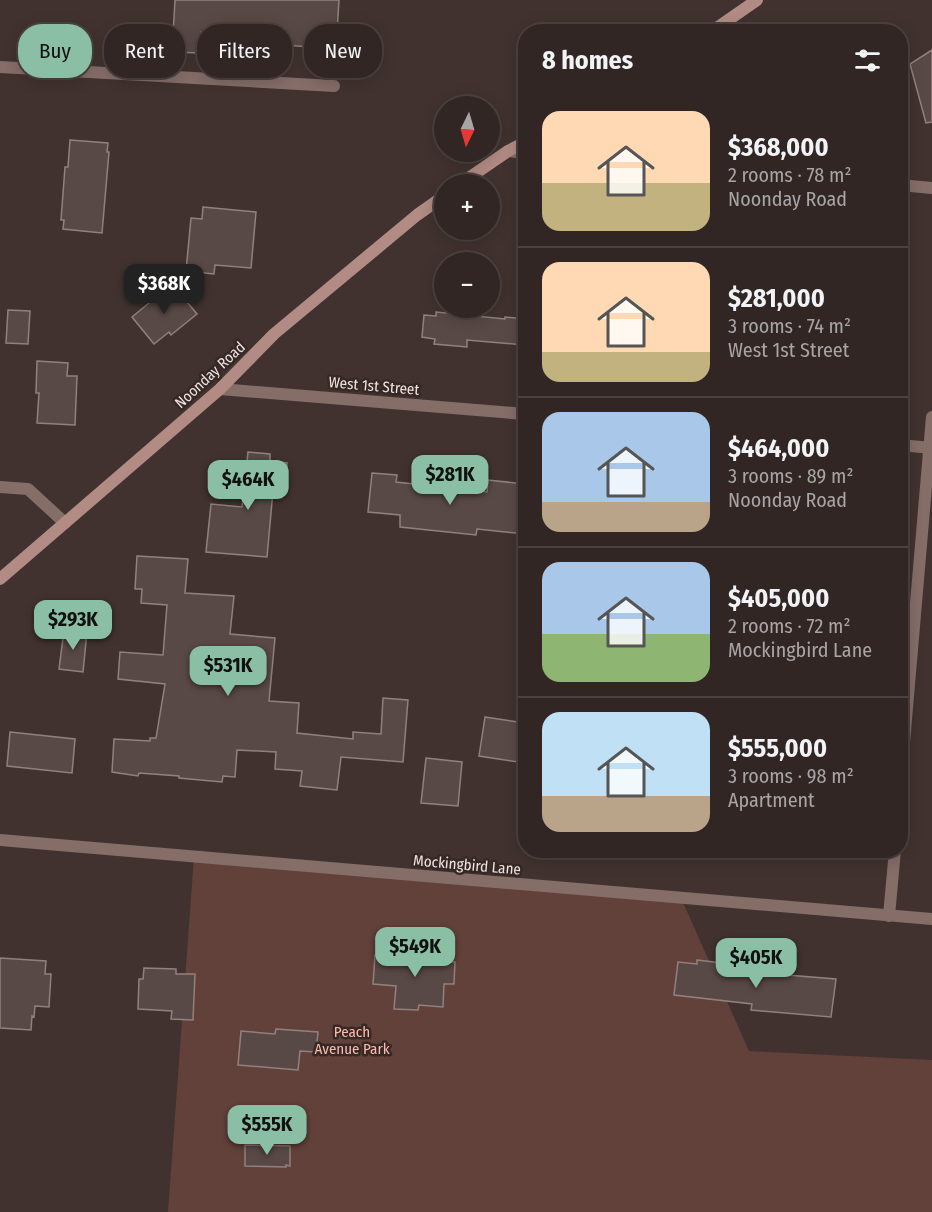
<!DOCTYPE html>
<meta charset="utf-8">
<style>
:root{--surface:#312623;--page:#392e2b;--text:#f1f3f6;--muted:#a8a5a6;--line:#4c4341;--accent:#8abfa5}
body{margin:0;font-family:"Fira Sans Condensed",sans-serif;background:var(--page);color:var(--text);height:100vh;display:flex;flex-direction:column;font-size:22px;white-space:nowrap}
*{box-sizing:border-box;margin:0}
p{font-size:20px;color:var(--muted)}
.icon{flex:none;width:33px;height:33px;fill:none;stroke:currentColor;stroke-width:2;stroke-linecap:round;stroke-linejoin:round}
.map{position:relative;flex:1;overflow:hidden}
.side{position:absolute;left:518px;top:24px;width:390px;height:834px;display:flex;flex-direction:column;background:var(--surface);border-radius:24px;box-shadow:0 3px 15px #0003,0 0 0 2px var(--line)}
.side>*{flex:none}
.banner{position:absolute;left:18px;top:24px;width:410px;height:54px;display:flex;gap:12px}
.needle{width:39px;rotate:185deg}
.fabs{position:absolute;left:434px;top:96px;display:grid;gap:12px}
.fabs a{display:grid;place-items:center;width:66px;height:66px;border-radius:50%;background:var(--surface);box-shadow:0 3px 15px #0003,0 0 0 2px var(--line);font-size:30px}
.price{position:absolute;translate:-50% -51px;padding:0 14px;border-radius:12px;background:var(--accent);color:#111;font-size:20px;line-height:39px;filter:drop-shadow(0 2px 3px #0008)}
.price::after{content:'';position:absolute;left:50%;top:36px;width:18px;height:14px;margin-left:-9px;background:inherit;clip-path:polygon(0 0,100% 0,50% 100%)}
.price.active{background:#222;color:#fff}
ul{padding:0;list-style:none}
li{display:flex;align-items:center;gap:18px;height:150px;padding:0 24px}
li+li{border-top:2px solid var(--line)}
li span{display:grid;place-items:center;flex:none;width:168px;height:120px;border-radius:18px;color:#555}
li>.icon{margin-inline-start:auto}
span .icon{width:72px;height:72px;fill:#fffc;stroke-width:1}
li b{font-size:26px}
h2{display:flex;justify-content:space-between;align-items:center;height:72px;padding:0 24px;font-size:26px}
.pill{padding:0 21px;border-radius:24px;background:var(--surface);box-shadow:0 3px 15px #0003,0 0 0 2px var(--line);font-size:21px;line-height:54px}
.pill.active{background:var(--accent);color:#111}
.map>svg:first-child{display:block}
</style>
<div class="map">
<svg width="932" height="1212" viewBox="0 0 932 1212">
<rect width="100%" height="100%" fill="#41322f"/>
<path fill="#63413b" d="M 194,857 L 681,898 L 749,1051 L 932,1060 L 932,1212 L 168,1212 Z"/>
<g fill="#594946" stroke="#92807d" stroke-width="1.5">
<path d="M 175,0 L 339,0 L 336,49 L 285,45 L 285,38 L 201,32 L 200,53 L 172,52 Z"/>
<path d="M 932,50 L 932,122 L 926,123 L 910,64 Z"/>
<path d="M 70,140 L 108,143 L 107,152 L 109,152 L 102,233 L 63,229 L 64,220 L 61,220 L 65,167 L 68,167 Z"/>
<path d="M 203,207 L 256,212 L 251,268 L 215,265 L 214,274 L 186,271 L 191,218 L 202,219 Z"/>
<path d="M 172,284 L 197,314 L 171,335 L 169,332 L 154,344 L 132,317 Z"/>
<path d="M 8,310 L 30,311 L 28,344 L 6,343 Z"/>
<path d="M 436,312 L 505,319 L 505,317 L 525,319 L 525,345 L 467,340 L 467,347 L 434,344 L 435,339 L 422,337 L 424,315 L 436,316 Z"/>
<path d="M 37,361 L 68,363 L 67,376 L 77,376 L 75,425 L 37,423 L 39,393 L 36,393 Z"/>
<path d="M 248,452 L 270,454 L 270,461 L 287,463 L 284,493 L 273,491 L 267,557 L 206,552 L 211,504 L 242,507 Z"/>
<path d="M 372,473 L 397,475 L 396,482 L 487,492 L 488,480 L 525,484 L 525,534 L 477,529 L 476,535 L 400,527 L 400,515 L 368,512 Z"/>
<path d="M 137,556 L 188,559 L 185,593 L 234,596 L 230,634 L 275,638 L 269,701 L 299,703 L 297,733 L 353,739 L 353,732 L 381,734 L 383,698 L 408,700 L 403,762 L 341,757 L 337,790 L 300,786 L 302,771 L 275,769 L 276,752 L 237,750 L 235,777 L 223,776 L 222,782 L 179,778 L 179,776 L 139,773 L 138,776 L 112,772 L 114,739 L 150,741 L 150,738 L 156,738 L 165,684 L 118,679 L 120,652 L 163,655 L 167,605 L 141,603 L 142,589 L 135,589 Z"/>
<path d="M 64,630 L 87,632 L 83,672 L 59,669 Z"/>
<path d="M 485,717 L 524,723 L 518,762 L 479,756 Z"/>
<path d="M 10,732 L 75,739 L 72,773 L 7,766 Z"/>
<path d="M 426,758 L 462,762 L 458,806 L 421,803 Z"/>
<path d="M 417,950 L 444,952 L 444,961 L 455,962 L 454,984 L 444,984 L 443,1007 L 419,1005 L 418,1010 L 394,1009 L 396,986 L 373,984 L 375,955 L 416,958 Z"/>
<path d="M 0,958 L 46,961 L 45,974 L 51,974 L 49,1007 L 35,1006 L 34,1017 L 32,1016 L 31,1030 L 0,1028 Z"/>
<path d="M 697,960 L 739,965 L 738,971 L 836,979 L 831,1017 L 751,1010 L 752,1004 L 674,995 L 678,962 L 697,964 Z"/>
<path d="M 144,968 L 176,969 L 176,974 L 195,974 L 193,1020 L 171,1019 L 172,1011 L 138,1009 L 139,979 L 143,979 Z"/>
<path d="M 276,1029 L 318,1032 L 316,1052 L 300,1051 L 298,1070 L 238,1065 L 241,1031 L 275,1034 Z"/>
<path d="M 245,1145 L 290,1146 L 290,1166 L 286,1165 L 286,1167 L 245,1166 Z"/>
</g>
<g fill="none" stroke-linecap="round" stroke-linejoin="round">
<g stroke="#856d68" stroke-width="12">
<path d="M 0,67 L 334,86"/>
<path d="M 508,151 L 525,153"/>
<path d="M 900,185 L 932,188"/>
<path d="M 220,389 L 525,414"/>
<path d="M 900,445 L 932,448"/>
<path d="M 0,487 L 28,489 L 65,523"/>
<path d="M 900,789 L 932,417"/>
<path d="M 0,840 L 932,919"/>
<path d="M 889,916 L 895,850"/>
</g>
<g stroke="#b18b84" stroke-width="12">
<path d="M 711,32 L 757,0"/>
<path d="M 460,184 L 508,151 L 525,142"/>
<path d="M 0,579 L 220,389 L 274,334 L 417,215 L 444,196"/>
</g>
</g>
<g text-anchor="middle" stroke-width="5" stroke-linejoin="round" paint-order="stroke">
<g font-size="15" fill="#eee4e2" stroke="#362825">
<text transform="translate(210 375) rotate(-43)" y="5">Noonday Road</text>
<text transform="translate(374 386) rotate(5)" y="5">West 1st Street</text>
<text transform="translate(467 865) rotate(5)" y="5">Mockingbird Lane</text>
</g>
<g font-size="15" fill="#fdbaae" stroke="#362825">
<text x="352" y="1037">Peach<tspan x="352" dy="17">Avenue Park</tspan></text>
</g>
</g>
</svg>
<div class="fabs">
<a><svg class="needle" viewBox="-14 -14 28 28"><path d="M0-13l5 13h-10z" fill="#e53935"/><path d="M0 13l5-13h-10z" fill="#a8a5a6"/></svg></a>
<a>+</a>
<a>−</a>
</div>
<b class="price active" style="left:164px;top:315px">$368K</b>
<b class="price" style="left:450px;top:506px">$281K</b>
<b class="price" style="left:248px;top:511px">$464K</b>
<b class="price" style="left:73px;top:651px">$293K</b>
<b class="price" style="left:228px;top:697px">$531K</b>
<b class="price" style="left:415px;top:978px">$549K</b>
<b class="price" style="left:756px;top:989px">$405K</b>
<b class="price" style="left:267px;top:1156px">$555K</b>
<div class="banner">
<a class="pill active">Buy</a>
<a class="pill">Rent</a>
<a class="pill">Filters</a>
<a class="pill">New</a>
</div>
<section class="side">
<h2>8 homes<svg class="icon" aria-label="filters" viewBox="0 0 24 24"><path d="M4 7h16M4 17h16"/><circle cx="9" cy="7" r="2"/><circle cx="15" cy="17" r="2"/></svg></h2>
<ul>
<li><span style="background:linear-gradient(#ffd9b3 60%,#c2b280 0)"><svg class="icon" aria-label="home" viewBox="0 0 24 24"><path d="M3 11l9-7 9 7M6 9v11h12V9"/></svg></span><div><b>$368,000</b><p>2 rooms · 78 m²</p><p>Noonday Road</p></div></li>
<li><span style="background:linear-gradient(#ffd9b3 75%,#c2b280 0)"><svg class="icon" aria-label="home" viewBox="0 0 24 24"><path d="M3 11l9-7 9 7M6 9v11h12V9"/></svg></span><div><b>$281,000</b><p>3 rooms · 74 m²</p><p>West 1st Street</p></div></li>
<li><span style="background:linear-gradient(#a9c7e8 75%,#b9a48a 0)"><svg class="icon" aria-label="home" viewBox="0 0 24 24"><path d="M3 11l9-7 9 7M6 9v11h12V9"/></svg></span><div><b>$464,000</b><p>3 rooms · 89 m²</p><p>Noonday Road</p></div></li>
<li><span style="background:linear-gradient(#a9c7e8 60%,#8fb573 0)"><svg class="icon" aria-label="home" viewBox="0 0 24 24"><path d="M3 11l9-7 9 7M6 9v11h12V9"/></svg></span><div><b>$405,000</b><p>2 rooms · 72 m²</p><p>Mockingbird Lane</p></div></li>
<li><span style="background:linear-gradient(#bfe0f5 70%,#b9a48a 0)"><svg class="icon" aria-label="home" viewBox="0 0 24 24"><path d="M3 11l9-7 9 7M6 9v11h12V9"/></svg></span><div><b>$555,000</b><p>3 rooms · 98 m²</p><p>Apartment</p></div></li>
</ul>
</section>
</div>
